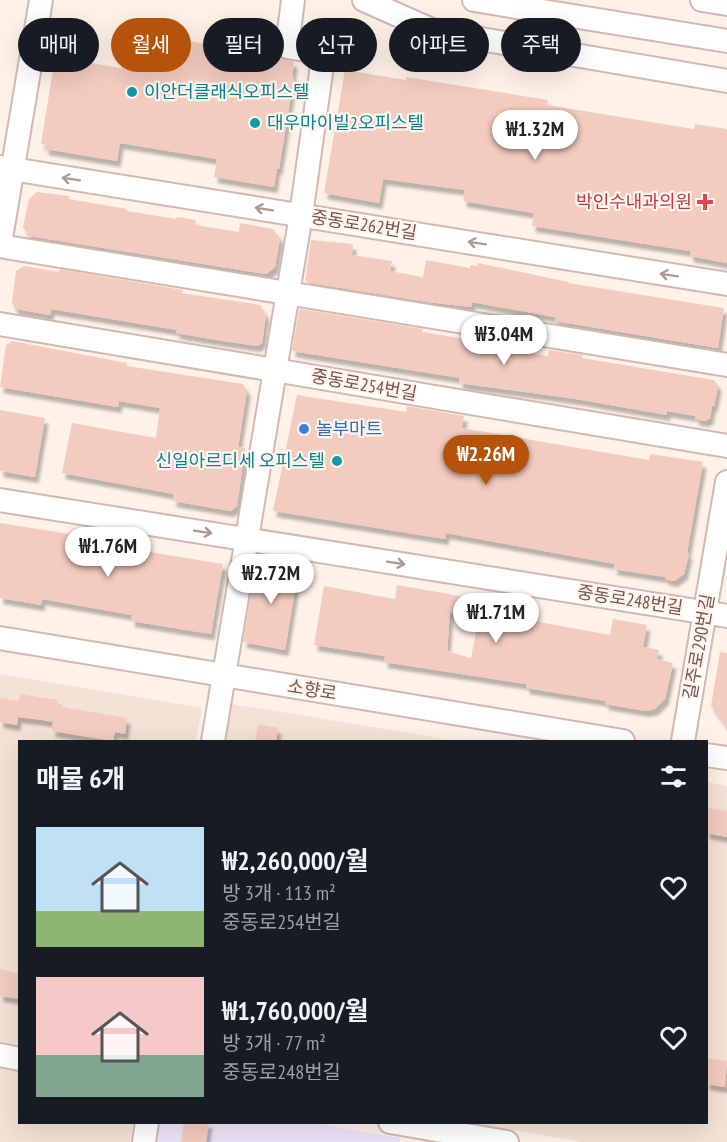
<!DOCTYPE html>
<html lang="ko">
<meta charset="utf-8">
<style>
:root{--surface:#171b24;--page:#20242c;--text:#f1f3f6;--muted:#9ea1a6;--accent:#b45309}
body{margin:0;font-family:"PT Sans Narrow","Noto Sans KR",sans-serif;background:var(--page);color:var(--text);height:100vh;display:flex;flex-direction:column;font-size:22px;white-space:nowrap}
*{box-sizing:border-box;margin:0}
p{font-size:20px;color:var(--muted)}
.icon{flex:none;width:33px;height:33px;fill:none;stroke:currentColor;stroke-width:2;stroke-linecap:round;stroke-linejoin:round}
.map{position:relative;flex:1;overflow:hidden}
.sheet{position:absolute;left:18px;top:740px;width:690px;height:384px;display:flex;flex-direction:column;background:var(--surface);border-radius:0px;box-shadow:0 6px 24px #0002}
.sheet>*{flex:none}
.hud{position:absolute;left:18px;top:18px;width:692px;height:54px;display:flex;gap:12px}
.price{position:absolute;translate:-50% -51px;padding:0 14px;border-radius:21px;background:#fff;color:#222;font-size:20px;line-height:39px;filter:drop-shadow(0 2px 3px #0008)}
.price::after{content:'';position:absolute;left:50%;top:36px;width:18px;height:14px;margin-left:-9px;background:inherit;clip-path:polygon(0 0,100% 0,50% 100%)}
.price.selected{background:var(--accent);color:#fff}
ul{padding:0;list-style:none}
li{display:flex;align-items:center;gap:18px;height:150px;padding:0 18px}
li span{display:grid;place-items:center;flex:none;width:168px;height:120px;border-radius:0px;color:#555}
li>.icon{margin-inline-start:auto}
span .icon{width:72px;height:72px;fill:#fffc;stroke-width:1}
li b{font-size:26px}
h2{display:flex;justify-content:space-between;align-items:center;height:72px;padding:0 18px;font-size:26px}
.pill{padding:0 21px;border-radius:27px;background:var(--surface);box-shadow:0 6px 24px #0002;font-size:21px;line-height:54px}
.pill.selected{background:var(--accent);color:#fff}
.map>svg:first-child{display:block}
</style>
<div class="map">
<svg width="727" height="1142" viewBox="0 0 727 1142">
<defs>
<filter id="shadow"><feDropShadow dx="3.5" dy="6" stdDeviation="1.5" flood-color="#0004"/></filter>
</defs>
<rect width="100%" height="100%" fill="#fdf1e8"/>
<g fill="#f5e2d6">
<path d="M 0,674 L 202,708 L 196,741 L 20,741 L 19,1046 L 0,1043 Z"/>
<path d="M 226,703 L 457,741 L 220,741 Z"/>
<path d="M 707,782 L 727,786 L 727,1142 L 580,1142 L 466,1122 L 706,1122 Z"/>
<path d="M 0,1060 L 19,1063 L 20,1122 L 133,1122 L 130,1142 L 0,1142 Z"/>
</g>
<path fill="#eee4f9" d="M 157,1122 L 308,1122 L 400,1138 L 400,1142 L 154,1142 Z"/>
<g fill="#f3cbbf" fill-rule="evenodd" filter="url(#shadow)">
<path d="M 127,30 L 234,49 L 265,52 L 294,62 L 292,77 L 294,77 L 279,169 L 277,168 L 274,187 L 214,177 L 217,159 L 120,143 L 117,161 L 45,149 L 46,144 L 41,144 L 55,57 L 121,68 Z"/>
<path d="M 345,70 L 406,80 L 406,77 L 548,100 L 547,105 L 694,129 L 695,124 L 727,129 L 727,263 L 690,256 L 690,251 L 532,226 L 534,213 L 463,201 L 465,190 L 383,179 L 379,203 L 324,193 Z"/>
<path d="M 37,192 L 69,196 L 69,199 L 127,209 L 127,211 L 176,219 L 177,217 L 196,220 L 195,225 L 239,232 L 240,223 L 273,229 L 280,238 L 275,267 L 266,274 L 29,236 L 23,227 L 29,199 Z"/>
<path d="M 311,240 L 353,244 L 352,255 L 392,261 L 390,271 L 423,277 L 426,260 L 470,268 L 471,265 L 478,266 L 478,263 L 569,282 L 568,283 L 724,308 L 718,348 L 555,321 L 555,317 L 472,302 L 471,307 L 428,302 L 305,282 Z"/>
<path d="M 24,266 L 59,272 L 60,269 L 183,290 L 182,293 L 260,305 L 266,315 L 262,343 L 257,346 L 217,340 L 176,333 L 177,330 L 51,309 L 50,315 L 16,309 L 12,303 L 16,271 Z"/>
<path d="M 301,309 L 423,329 L 422,332 L 465,339 L 464,346 L 511,353 L 511,350 L 548,356 L 549,350 L 583,355 L 582,358 L 714,380 L 718,386 L 714,406 L 712,406 L 710,418 L 705,421 L 695,419 L 696,416 L 667,411 L 667,415 L 576,399 L 459,383 L 460,378 L 292,351 L 299,310 Z"/>
<path d="M 12,341 L 127,363 L 127,366 L 243,384 L 247,391 L 238,447 L 245,448 L 237,506 L 231,511 L 173,501 L 174,494 L 62,473 L 72,423 L 156,438 L 160,408 L 119,401 L 118,407 L 0,387 L 6,345 Z"/>
<path d="M 297,395 L 406,412 L 407,406 L 464,416 L 462,428 L 649,460 L 650,454 L 703,462 L 687,553 L 689,554 L 684,574 L 674,581 L 665,579 L 665,577 L 613,569 L 615,564 L 446,533 L 445,539 L 273,511 Z"/>
<path d="M 0,410 L 45,418 L 35,477 L 0,471 Z"/>
<path d="M 0,523 L 138,545 L 137,550 L 223,564 L 211,634 L 131,621 L 132,615 L 42,599 L 41,605 L 0,598 Z"/>
<path d="M 273,560 L 299,565 L 285,650 L 243,642 L 255,570 L 257,571 L 261,564 Z"/>
<path d="M 397,585 L 535,609 L 533,621 L 610,635 L 613,619 L 647,625 L 643,647 L 659,650 L 657,659 L 673,663 L 665,699 L 655,709 L 646,711 L 605,704 L 606,701 L 526,688 L 526,684 L 384,662 L 385,656 L 314,645 L 324,586 L 395,599 ZM 450,612 L 478,621 L 471,658 L 447,651 Z"/>
<path d="M 720,652 L 727,653 L 727,727 L 711,706 Z"/>
<path d="M 20,694 L 58,700 L 57,706 L 127,718 L 125,734 L 115,732 L 113,741 L 52,731 L 53,722 L 42,720 L 18,717 L 17,725 L 0,722 L 0,698 L 19,701 Z"/>
<path d="M 258,724 L 278,728 L 276,741 L 255,741 Z"/>
<path d="M 706,808 L 727,811 L 727,837 L 706,833 Z"/>
<path d="M 0,969 L 20,974 L 20,999 L 0,996 Z"/>
<path d="M 706,1058 L 727,1061 L 725,1087 L 706,1084 Z"/>
<path d="M 184,1122 L 209,1122 L 206,1142 L 181,1142 Z"/>
</g>
<g fill="none" stroke-linecap="round" stroke-linejoin="round">
<g stroke="#d2b9b0" stroke-width="26">
<g id="minor">
<path d="M 364,0 L 434,31 L 727,81"/>
<path d="M 474,0 L 727,41"/>
<path d="M 702,0 L 727,4"/>
<path d="M 0,167 L 727,284"/>
<path d="M 0,244 L 41,0"/>
<path d="M 0,246 L 727,365"/>
<path d="M 0,324 L 727,446"/>
<path d="M 0,500 L 727,616"/>
<path d="M 0,638 L 623,741"/>
<path d="M 213,741 L 301,215 L 322,66 L 323,53 L 287,47 L 293,0"/>
<path d="M 683,741 L 727,482"/>
<path d="M 706,755 L 727,758"/>
<path d="M 0,1055 L 20,1059"/>
<path d="M 390,1122 L 507,1142"/>
<path d="M 144,1142 L 147,1122"/>
</g>
</g>
<use href="#minor" stroke="#fff" stroke-width="22"/>
</g>
<defs><path id="oneway-shaft" d="M-6 0H5M1.5-3L5.5 0L1.5 3" fill="none" stroke-width="1.6" stroke-linecap="round" stroke-linejoin="round" transform="scale(1.5)"/></defs>
<g stroke="#ae9893">
<use href="#oneway-shaft" transform="translate(71 179) rotate(-171)"/>
<use href="#oneway-shaft" transform="translate(264 209) rotate(-171)"/>
<use href="#oneway-shaft" transform="translate(477 243) rotate(-171)"/>
<use href="#oneway-shaft" transform="translate(669 275) rotate(-171)"/>
<use href="#oneway-shaft" transform="translate(203 532) rotate(9)"/>
<use href="#oneway-shaft" transform="translate(396 563) rotate(9)"/>
</g>
<g fill="#0f9aa8" stroke="#fff6ef" stroke-width="2">
<circle cx="132" cy="92" r="6"/>
<circle cx="255" cy="123" r="6"/>
<circle cx="337" cy="461" r="6"/>
</g>
<path fill="#e0444e" stroke="#fff6ef" stroke-width="2" d="M702 193h6v6h6v6h-6v6h-6v-6h-6v-6h6z"/>
<circle fill="#3f7fe0" stroke="#fff6ef" stroke-width="2" cx="304" cy="429" r="6"/>
<g text-anchor="middle" stroke-width="4.5" stroke-linejoin="round" paint-order="stroke">
<g font-size="18" fill="#0d838f" stroke="#fff6ef" text-anchor="start">
<text x="144" y="98">이안더클래식오피스텔</text>
<text x="267" y="129">대우마이빌2오피스텔</text>
<text x="325" y="467" text-anchor="end">신일아르디세 오피스텔</text>
</g>
<g font-size="18" fill="#be3a42" stroke="#fff6ef" text-anchor="end">
<text x="692" y="208">박인수내과의원</text>
</g>
<g font-size="18" fill="#78544b" stroke="#fff6ef">
<text transform="translate(364 225) rotate(9)" y="6">중동로262번길</text>
<text transform="translate(364 385) rotate(10)" y="6">중동로254번길</text>
<text transform="translate(630 600) rotate(9)" y="6">중동로248번길</text>
<text transform="translate(699 647) rotate(-80)" y="6">길주로290번길</text>
<text transform="translate(312 690) rotate(9)" y="6">소향로</text>
</g>
<g font-size="18" fill="#366cbe" stroke="#fff6ef" text-anchor="start">
<text x="316" y="435">놀부마트</text>
</g>
</g>
</svg>
<b class="price" style="left:535px;top:161px">₩1.32M</b>
<b class="price" style="left:504px;top:366px">₩3.04M</b>
<b class="price selected" style="left:486px;top:486px">₩2.26M</b>
<b class="price" style="left:108px;top:578px">₩1.76M</b>
<b class="price" style="left:271px;top:605px">₩2.72M</b>
<b class="price" style="left:496px;top:644px">₩1.71M</b>
<div class="hud">
<a class="pill">매매</a>
<a class="pill selected">월세</a>
<a class="pill">필터</a>
<a class="pill">신규</a>
<a class="pill">아파트</a>
<a class="pill">주택</a>
</div>
<section class="sheet">
<h2>매물 6개<svg class="icon" aria-label="filters" viewBox="0 0 24 24"><path d="M4 7h16M4 17h16"/><circle cx="9" cy="7" r="2"/><circle cx="15" cy="17" r="2"/></svg></h2>
<ul>
<li><span style="background:linear-gradient(#bfe0f5 70%,#8fb573 0)"><svg class="icon" aria-label="home" viewBox="0 0 24 24"><path d="M3 11l9-7 9 7M6 9v11h12V9"/></svg></span><div><b>₩2,260,000/월</b><p>방 3개 · 113 m²</p><p>중동로254번길</p></div><svg class="icon" aria-label="heart" viewBox="0 0 24 24"><path d="M12 20l-8-8c-3-5 5-10 8-4 3-6 11-1 8 4z"/></svg></li>
<li><span style="background:linear-gradient(#f6c9c9 65%,#7fa58c 0)"><svg class="icon" aria-label="home" viewBox="0 0 24 24"><path d="M3 11l9-7 9 7M6 9v11h12V9"/></svg></span><div><b>₩1,760,000/월</b><p>방 3개 · 77 m²</p><p>중동로248번길</p></div><svg class="icon" aria-label="heart" viewBox="0 0 24 24"><path d="M12 20l-8-8c-3-5 5-10 8-4 3-6 11-1 8 4z"/></svg></li>
</ul>
</section>
</div>
